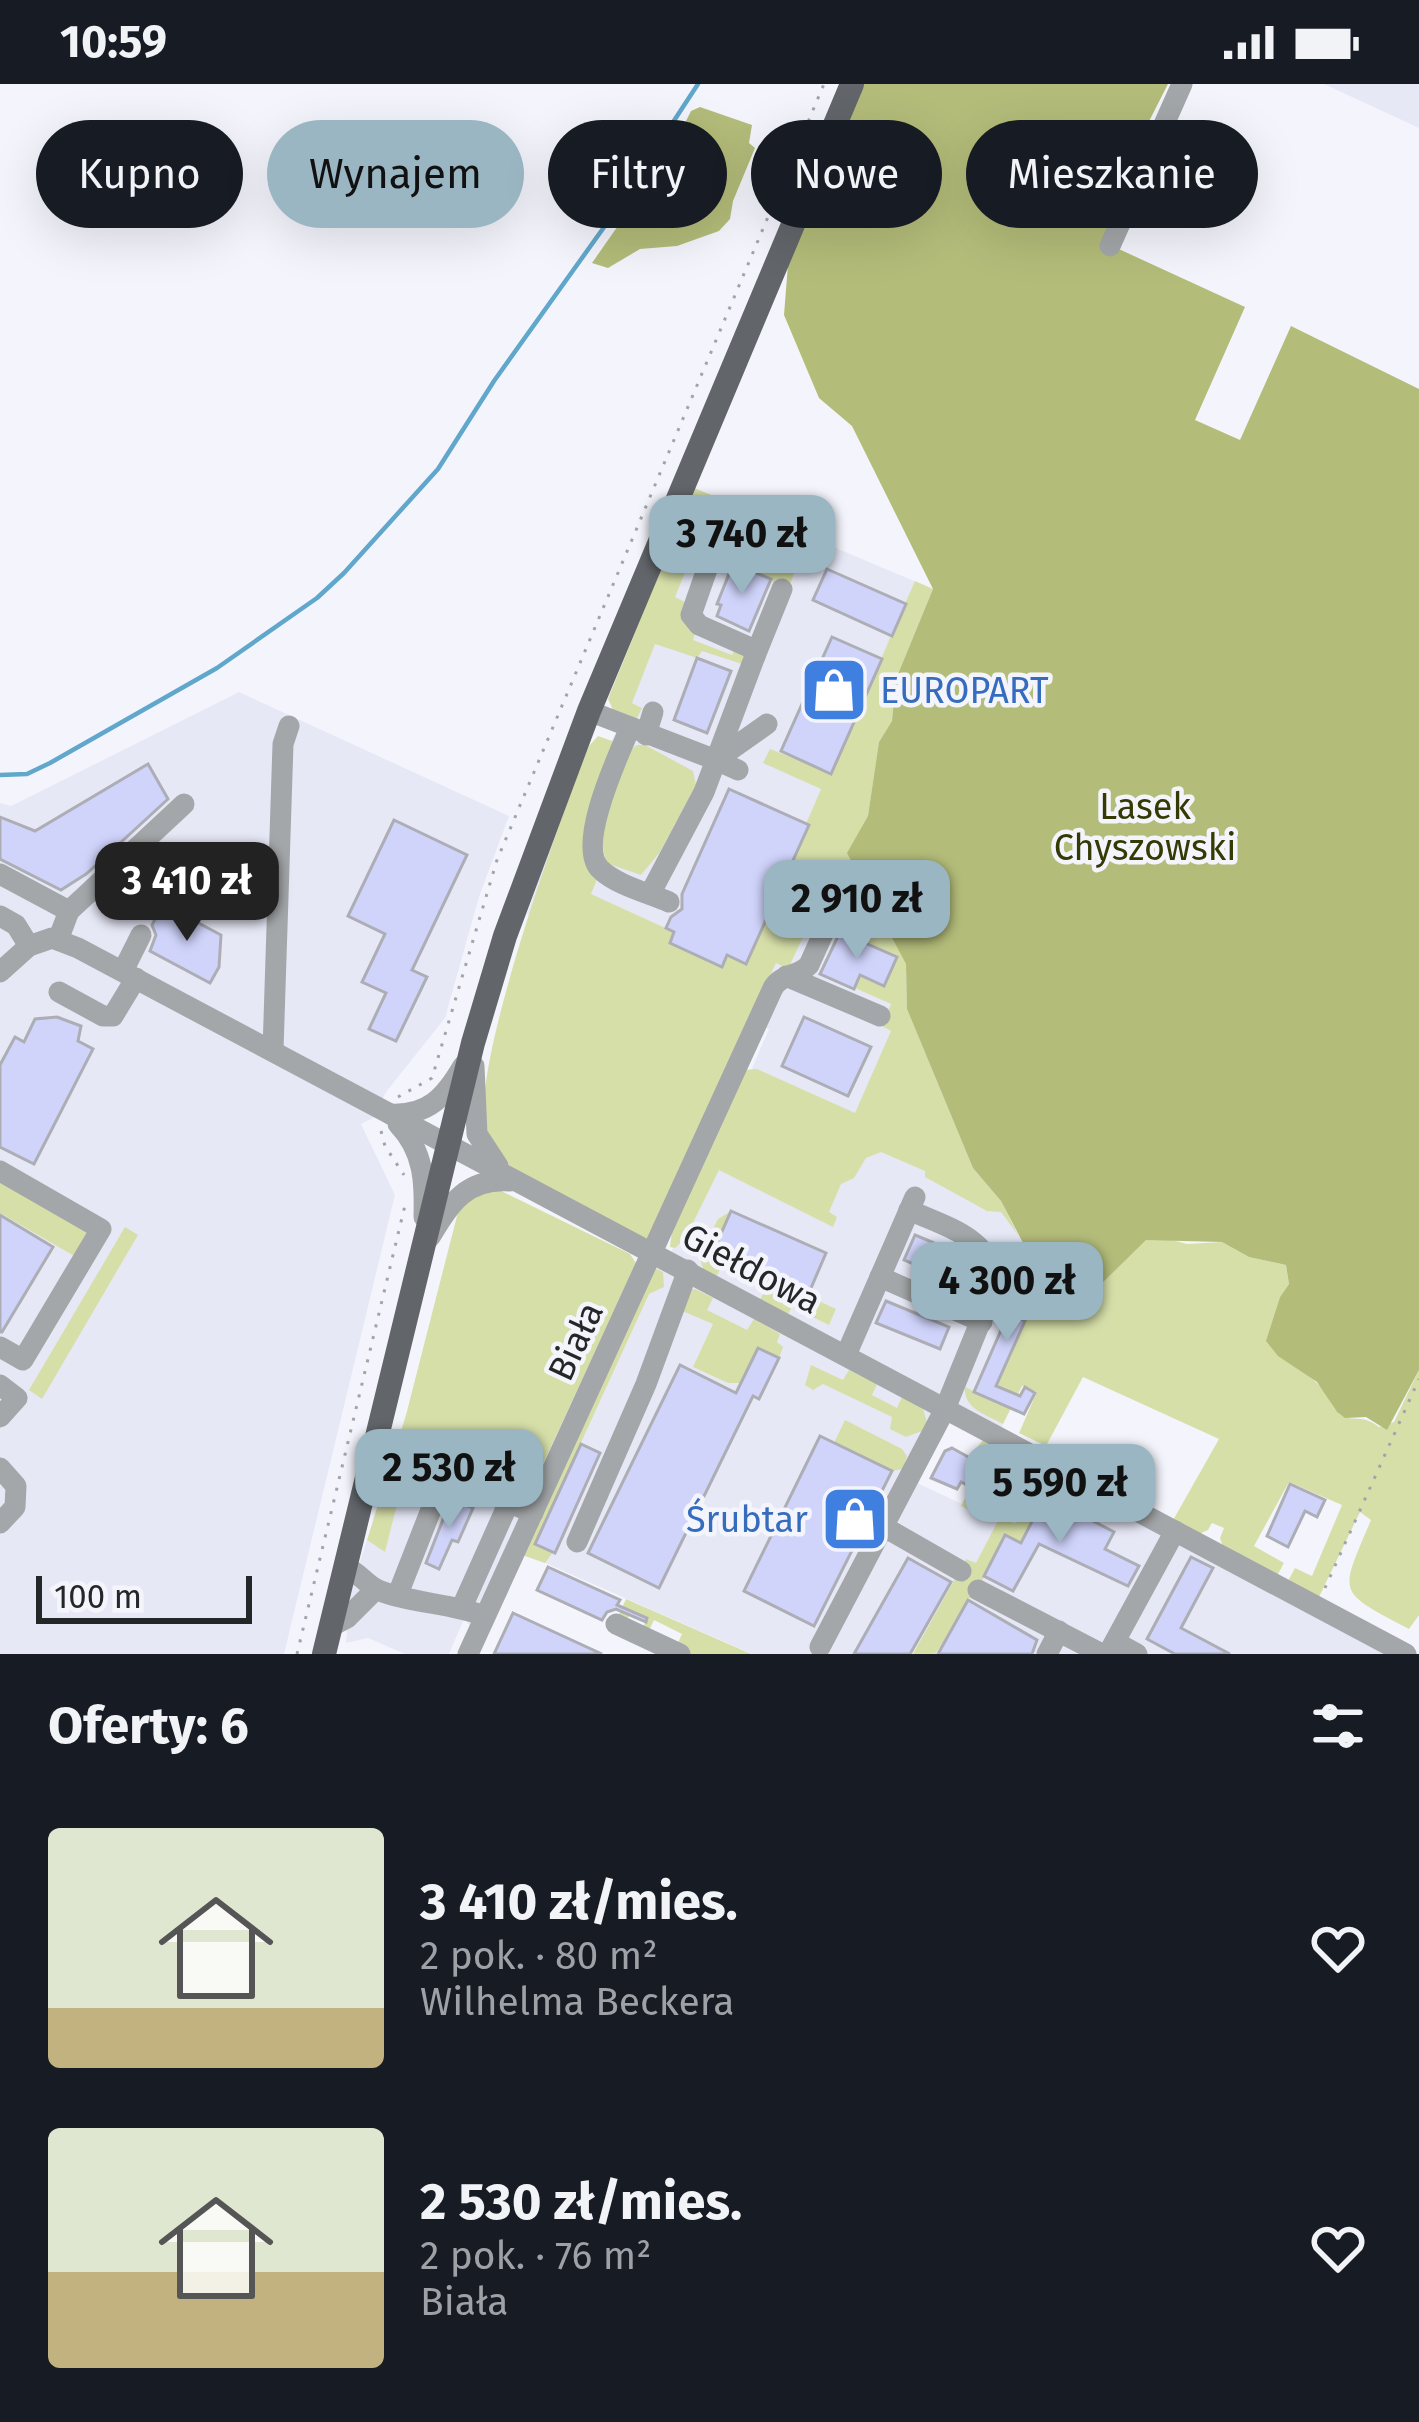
<!DOCTYPE html>
<html lang="pl">
<meta charset="utf-8">
<style>
:root{--surface:#171b24;--page:#20242c;--text:#f1f3f6;--muted:#9ea1a6;--accent:#9ab6c2}
body{margin:0;font-family:"Fira Sans",sans-serif;background:var(--page);color:var(--text);height:100vh;display:flex;flex-direction:column;font-size:45px;white-space:nowrap}
*{box-sizing:border-box;margin:0}
p{font-size:39px;color:var(--muted)}
.icon{flex:none;width:66px;height:66px;fill:none;stroke:currentColor;stroke-width:2;stroke-linecap:round;stroke-linejoin:round}
.map{position:relative;height:1570px;overflow:hidden}
.drawer{display:flex;flex-direction:column;background:var(--surface);flex:1}
.drawer>*{flex:none}
.guide{position:absolute;left:36px;top:36px;width:1347px;height:108px;display:flex;gap:24px}
.scale{position:absolute;left:36px;bottom:30px;width:216px;box-sizing:border-box;padding-left:12px;border:6px solid #252628;border-top:0;font-size:33px;line-height:42px;white-space:nowrap;color:#252628;-webkit-text-stroke:9px #f4f5fc;paint-order:stroke}
.price{position:absolute;translate:-50% -102px;padding:0 27px;border-radius:24px;background:var(--accent);color:#111;font-size:39px;line-height:78px;filter:drop-shadow(0 3px 6px #0008)}
.price::after{content:'';position:absolute;left:50%;top:72px;width:36px;height:27px;margin-left:-18px;background:inherit;clip-path:polygon(0 0,100% 0,50% 100%)}
.price.on{background:#222;color:#fff}
ul{padding:0;list-style:none}
li{display:flex;align-items:center;gap:36px;height:300px;padding:0 48px}
li span{display:grid;place-items:center;flex:none;width:336px;height:240px;border-radius:12px;color:#555}
li>.icon{margin-inline-start:auto}
span .icon{width:144px;height:144px;fill:#fffc;stroke-width:1}
li b{font-size:51px}
h2{display:flex;justify-content:space-between;align-items:center;height:144px;padding:0 48px;font-size:51px}
.chip{padding:0 42px;border-radius:54px;background:var(--surface);box-shadow:0 12px 48px #0002;font-size:42px;line-height:108px}
.chip.on{background:var(--accent);color:#111}
.status{display:flex;justify-content:space-between;align-items:center;height:84px;padding:0 60px;background:var(--surface);direction:ltr}
.status svg{height:33px;fill:currentColor}
.map>svg:first-child{display:block}
</style>
<div class="status"><b>10:59</b><svg viewBox="0 0 49 12"><path d="M0 12V9h3v3zM5 12V6h3v6zM10 12V3h3v9zM15 12V0h3v12zM26 1h20v11H26zM47 4h2v5h-2z"/></svg></div>
<div class="map">
<svg width="1419" height="1570" viewBox="0 0 1419 1570">
<rect width="100%" height="100%" fill="#f4f5fc"/>
<g fill="#e6e8f6">
<path d="M 1324,0 L 1419,0 L 1419,44 Z"/>
<path d="M 694,404 L 933,505 L 1001,1117 L 1042,1195 L 1044,1256 L 1000,1346 L 955,1321 L 915,1398 L 1009,1442 L 1044,1382 L 1396,1570 L 752,1570 L 516,1466 L 652,1167 L 668,1175 L 769,945 L 527,830 L 552,757 L 616,649 Z"/>
<path d="M 239,608 L 509,732 L 479,813 L 445,934 L 386,1008 L 373,1034 L 361,1040 L 395,1111 L 284,1570 L 0,1570 L 0,719 L 11,722 Z"/>
<path d="M 413,1352 L 531,1406 L 473,1545 L 464,1535 L 449,1570 L 405,1570 L 368,1554 L 346,1559 L 350,1507 L 367,1456 L 385,1467 Z"/>
</g>
<g fill="#d7dfa9">
<path d="M 694,404 L 825,457 L 822,466 L 804,460 L 789,504 L 695,464 L 675,513 L 685,518 L 696,547 L 693,556 L 732,571 L 736,562 L 743,566 L 745,581 L 702,567 L 697,574 L 655,560 L 632,619 L 642,624 L 636,636 L 614,628 L 608,615 Z"/>
<path d="M 915,497 L 933,505 L 896,595 L 892,637 L 879,658 L 868,732 L 861,747 L 891,849 L 906,880 L 907,925 L 973,1084 L 1001,1117 L 1018,1151 L 1001,1128 L 987,1127 L 925,1093 L 925,1087 L 881,1068 L 866,1074 L 854,1094 L 841,1100 L 829,1128 L 837,1133 L 833,1143 L 719,1086 L 686,1153 L 675,1164 L 670,1163 L 672,1147 L 744,986 L 757,985 L 855,1029 L 891,947 L 882,942 L 891,920 L 855,904 L 860,891 L 896,874 L 836,846 L 855,801 L 832,791 L 788,885 L 776,879 L 649,1154 L 643,1156 L 518,1090 C 506,1079 491,1062 486,1045 C 468,988 563,726 589,662 L 598,652 L 615,658 L 599,790 L 591,810 L 674,848 L 671,860 L 722,882 L 727,871 L 746,880 L 821,705 L 763,679 L 770,665 L 831,689 Z"/>
<path d="M 637,661 L 645,661 L 693,687 L 696,701 L 660,768 L 641,791 L 606,779 L 600,747 L 630,666 Z"/>
<path d="M 0,1092 L 86,1143 L 87,1151 L 76,1173 L 0,1129 Z"/>
<path d="M 493,1103 L 630,1170 L 636,1179 L 531,1406 L 414,1353 L 385,1468 L 367,1456 L 406,1331 L 458,1128 L 464,1113 Z"/>
<path d="M 731,1127 L 714,1168 L 836,1225 L 829,1241 L 792,1223 L 788,1230 L 760,1216 L 765,1206 L 721,1184 L 716,1193 L 704,1187 L 699,1172 L 718,1135 Z"/>
<path d="M 125,1143 L 138,1151 L 42,1315 L 29,1306 Z"/>
<path d="M 1168,1155 L 1187,1160 L 1222,1158 L 1249,1173 L 1286,1181 L 1289,1200 L 1280,1213 L 1267,1257 C 1282,1276 1303,1285 1319,1301 C 1328,1309 1332,1327 1343,1332 C 1357,1338 1362,1330 1379,1343 L 1394,1338 L 1419,1286 L 1419,1531 L 1409,1545 C 1336,1506 1339,1512 1371,1436 L 1360,1428 L 1319,1513 L 1288,1497 L 1295,1484 L 1312,1492 L 1342,1421 L 1289,1398 L 1254,1462 L 1284,1479 L 1277,1492 L 1223,1463 L 1220,1454 L 1224,1444 L 1212,1439 L 1208,1446 L 1197,1451 L 1172,1438 L 1219,1355 L 1083,1293 L 1046,1362 L 1019,1349 L 1037,1308 L 1022,1302 L 1003,1340 C 987,1331 963,1325 965,1303 L 1003,1320 L 1008,1308 L 996,1302 L 1024,1237 L 1008,1229 L 1010,1220 L 1026,1206 L 1017,1203 L 1014,1163 L 1022,1160 L 1042,1195 L 1090,1211 L 1145,1156 Z"/>
<path d="M 653,1183 L 663,1188 L 664,1203 L 649,1210 L 535,1459 L 553,1468 L 545,1479 L 522,1471 Z"/>
<path d="M 695,1205 L 713,1214 L 707,1226 L 747,1246 L 754,1235 L 780,1250 L 777,1258 L 783,1263 L 779,1274 L 758,1264 L 741,1299 L 728,1299 L 693,1283 L 713,1240 L 680,1226 L 690,1206 Z"/>
<path d="M 811,1281 L 843,1296 L 849,1286 L 877,1300 L 872,1311 L 897,1324 L 902,1313 L 923,1325 L 927,1338 L 922,1347 L 906,1353 L 890,1345 L 892,1333 L 823,1300 L 813,1306 L 805,1301 Z"/>
<path d="M 845,1336 L 902,1365 L 907,1372 L 903,1385 L 892,1387 L 834,1359 Z"/>
<path d="M 983,1356 L 1033,1384 L 1028,1394 L 985,1434 L 961,1422 L 971,1403 L 996,1416 L 1007,1395 L 968,1374 Z"/>
<path d="M 1043,1390 L 1106,1425 L 1099,1440 L 1045,1413 L 1021,1459 L 1005,1452 L 973,1515 L 969,1514 L 953,1543 L 953,1556 L 947,1553 L 935,1570 L 913,1570 L 966,1475 L 976,1479 L 1000,1433 L 1015,1440 Z"/>
<path d="M 626,1515 L 751,1570 L 687,1570 L 676,1563 L 682,1550 L 654,1536 L 647,1551 L 641,1548 L 647,1534 L 631,1527 L 625,1541 L 616,1537 Z"/>
</g>
<g fill="#b3bc79">
<path d="M 861,0 L 1168,0 L 1114,106 L 1131,115 L 1110,161 L 1245,223 L 1195,336 L 1240,356 L 1291,242 L 1419,305 L 1419,1286 L 1387,1346 L 1366,1333 L 1345,1334 L 1337,1328 L 1317,1298 L 1278,1272 L 1266,1257 L 1280,1213 L 1289,1200 L 1286,1181 L 1249,1173 L 1222,1158 L 1146,1156 L 1090,1211 L 1079,1215 L 1056,1210 L 1042,1195 L 1001,1117 L 973,1084 L 907,925 L 906,880 L 847,769 L 868,732 L 879,658 L 892,637 L 896,595 L 933,505 L 852,342 L 819,314 L 784,231 L 789,168 Z"/>
<path d="M 700,23 L 752,41 L 749,59 L 755,64 L 733,117 L 730,135 L 719,147 L 677,162 L 640,165 L 608,184 L 592,179 L 673,63 L 691,27 Z"/>
</g>
<g fill="none" stroke-linecap="round" stroke-linejoin="round">
<path stroke="#60a7cb" stroke-width="4.5" d="M 0,691 L 27,690 L 50,679 L 217,584 L 317,514 L 344,489 L 438,385 L 494,297 L 607,139 L 698,0"/>
</g>
<g fill="#d0d4fb" stroke="#adaeb5" stroke-width="3">
<path d="M 733,480 L 771,495 L 749,547 L 717,532 L 721,521 L 717,520 Z"/>
<path d="M 827,485 L 906,520 L 892,552 L 813,516 Z"/>
<path d="M 832,553 L 882,575 L 831,690 L 781,667 Z"/>
<path d="M 697,574 L 731,587 L 707,649 L 674,636 Z"/>
<path d="M 148,680 L 168,715 L 120,759 L 102,770 L 104,774 L 86,790 L 61,806 L 0,775 L 0,733 L 35,747 Z"/>
<path d="M 729,705 L 809,741 L 746,880 L 727,871 L 722,883 L 670,859 L 674,848 L 666,844 L 671,833 L 682,825 L 682,810 Z"/>
<path d="M 394,736 L 467,771 L 412,886 L 427,893 L 396,957 L 369,945 L 386,909 L 362,898 L 385,850 L 348,832 Z"/>
<path d="M 163,820 L 221,851 L 219,883 L 210,899 L 150,867 L 156,851 L 152,841 Z"/>
<path d="M 840,848 L 897,873 L 884,902 L 860,891 L 854,905 L 820,890 Z"/>
<path d="M 57,933 L 81,942 L 78,957 L 93,965 L 34,1080 L 0,1063 L 0,981 L 15,953 L 24,958 L 35,935 Z"/>
<path d="M 804,933 L 871,963 L 848,1012 L 782,982 Z"/>
<path d="M 731,1127 L 826,1169 L 808,1211 L 713,1168 Z"/>
<path d="M 0,1131 L 53,1163 L 2,1248 L 0,1248 Z"/>
<path d="M 915,1151 L 956,1168 L 923,1184 L 904,1176 Z"/>
<path d="M 1014,1163 L 1022,1173 L 1019,1203 L 1026,1206 L 1018,1233 L 1025,1237 L 996,1302 L 1020,1312 L 1025,1303 L 1035,1309 L 1024,1330 L 974,1308 L 1012,1221 L 1004,1218 L 1011,1187 L 1003,1167 Z"/>
<path d="M 886,1217 L 949,1243 L 940,1265 L 876,1239 Z"/>
<path d="M 758,1264 L 779,1274 L 759,1315 L 753,1312 L 659,1504 L 588,1469 L 680,1281 L 736,1309 Z"/>
<path d="M 820,1352 L 892,1387 L 814,1542 L 744,1507 Z"/>
<path d="M 581,1360 L 600,1369 L 555,1469 L 535,1460 Z"/>
<path d="M 952,1364 L 1008,1395 L 996,1416 L 961,1398 L 957,1405 L 931,1394 L 945,1367 Z"/>
<path d="M 1290,1400 L 1325,1416 L 1317,1433 L 1305,1427 L 1288,1463 L 1267,1452 Z"/>
<path d="M 1045,1412 L 1114,1448 L 1105,1465 L 1139,1482 L 1128,1502 L 1039,1460 L 1013,1507 L 984,1492 L 1005,1451 L 1021,1459 Z"/>
<path d="M 451,1415 L 473,1424 L 458,1458 L 452,1456 L 439,1485 L 426,1479 Z"/>
<path d="M 1191,1473 L 1213,1484 L 1181,1544 L 1230,1570 L 1175,1570 L 1147,1555 Z"/>
<path d="M 908,1474 L 951,1498 L 910,1570 L 854,1570 Z"/>
<path d="M 548,1483 L 620,1516 L 617,1521 L 647,1534 L 646,1538 L 616,1525 L 607,1528 L 602,1536 L 537,1506 Z"/>
<path d="M 968,1516 L 1037,1556 L 1032,1570 L 938,1570 Z"/>
<path d="M 513,1529 L 602,1570 L 494,1570 Z"/>
</g>
<g fill="none" stroke-linecap="round" stroke-linejoin="round">
<g stroke="#a3a4a9" stroke-width="3" stroke-dasharray="3 9" stroke-linecap="butt">
<path d="M 398,1013 L 432,994 L 497,776 L 824,0"/>
<path d="M 381,1047 L 385,1062 L 404,1091"/>
<path d="M 1325,1504 L 1419,1295"/>
<path d="M 297,1570 L 406,1117"/>
</g>
<g stroke="#a4a7a9" stroke-width="21">
<path d="M 1110,162 L 1182,0"/>
<path d="M 755,572 L 782,505"/>
<path d="M 589,627 L 716,676 L 755,572 L 751,564 L 699,541 L 691,531 L 712,471"/>
<path d="M 630,644 C 618,672 575,763 601,786 C 617,801 648,809 669,818"/>
<path d="M 646,651 L 653,628"/>
<path d="M 738,686 L 716,676 L 767,640"/>
<path d="M 0,790 L 69,827"/>
<path d="M 650,810 L 704,708 L 716,676"/>
<path d="M 0,832 L 16,841 L 29,862"/>
<path d="M 58,856 L 69,827 L 184,720"/>
<path d="M 123,887 L 141,851"/>
<path d="M 0,888 L 29,862 L 52,854 L 78,864 L 1406,1570"/>
<path d="M 786,892 L 880,932"/>
<path d="M 59,908 L 103,932 L 113,932 L 136,894"/>
<path d="M 273,966 L 283,660 L 289,642"/>
<path d="M 474,982 L 477,1050 L 498,1082"/>
<path d="M 390,1030 C 428,1032 445,1013 463,982"/>
<path d="M 398,1040 C 424,1067 425,1098 424,1133"/>
<path d="M 0,1087 L 101,1145 L 23,1276 L 0,1263"/>
<path d="M 430,1153 C 451,1118 467,1094 510,1097"/>
<path d="M 880,1193 L 982,1238"/>
<path d="M 846,1271 L 915,1113"/>
<path d="M 0,1301 L 17,1314 L 0,1333"/>
<path d="M 0,1384 L 16,1402 L 15,1423 L 0,1439"/>
<path d="M 884,1443 L 961,1487"/>
<path d="M 577,1458 L 646,1300 L 688,1186"/>
<path d="M 345,1483 C 359,1488 365,1500 378,1506 C 408,1519 451,1519 485,1532"/>
<path d="M 978,1506 L 1102,1570"/>
<path d="M 398,1510 L 445,1390 L 533,1429"/>
<path d="M 462,1523 L 509,1418"/>
<path d="M 616,1540 L 680,1570"/>
<path d="M 330,1543 L 347,1534 L 376,1505"/>
<path d="M 1115,1558 L 1137,1570"/>
<path d="M 820,1563 L 945,1325 L 994,1204 C 997,1155 946,1143 909,1126"/>
<path d="M 468,1570 L 773,904 C 782,889 798,893 809,881 L 846,799"/>
<path d="M 1047,1570 L 1059,1547"/>
<path d="M 1108,1570 L 1175,1447"/>
</g>
<path stroke="#62666a" stroke-width="24" d="M 324,1570 L 473,959 L 505,852 L 589,627 L 852,0"/>
</g>
<defs>
<g id="shop-square" transform="scale(3.45)"><rect x="-9" y="-9" width="18" height="18" rx="4" fill="#3f7fe0" stroke="#f4f5fc"/><path d="M-5-2.5h2.3a2.7 3.5 0 0 1 5.4 0H5L5.5 6h-11ZM-1.5-2.5h3a1.5 2.3 0 0 0-3 0Z" fill="#fff"/></g>
</defs>
<g fill-rule="evenodd">
<use href="#shop-square" x="834" y="606"/>
<use href="#shop-square" x="855" y="1435"/>
</g>
<g text-anchor="middle" stroke-width="9" stroke-linejoin="round" paint-order="stroke">
<g font-size="36" fill="#366cbe" stroke="#f4f5fc" text-anchor="start">
<text x="880" y="619">EUROPART</text>
<text x="808" y="1448" text-anchor="end">Śrubtar</text>
</g>
<g font-size="36" fill="#353a05" stroke="#f4f5fc">
<text x="1145" y="735">Lasek<tspan x="1145" dy="41">Chyszowski</tspan></text>
</g>
<g font-size="36" fill="#252628" stroke="#f4f5fc">
<text transform="translate(752 1184) rotate(28)" y="13">Giełdowa</text>
<text transform="translate(575 1257) rotate(-65)" y="13">Biała</text>
</g>
</g>
</svg>
<div class="scale">100 m</div>
<b class="price" style="left:742px;top:513px">3 740 zł</b>
<b class="price on" style="left:187px;top:860px">3 410 zł</b>
<b class="price" style="left:857px;top:878px">2 910 zł</b>
<b class="price" style="left:1007px;top:1260px">4 300 zł</b>
<b class="price" style="left:449px;top:1447px">2 530 zł</b>
<b class="price" style="left:1060px;top:1462px">5 590 zł</b>
<div class="guide">
<a class="chip">Kupno</a>
<a class="chip on">Wynajem</a>
<a class="chip">Filtry</a>
<a class="chip">Nowe</a>
<a class="chip">Mieszkanie</a>
</div>
</div>
<section class="drawer">
<h2>Oferty: 6<svg class="icon" aria-label="filters" viewBox="0 0 24 24"><path d="M4 7h16M4 17h16"/><circle cx="9" cy="7" r="2"/><circle cx="15" cy="17" r="2"/></svg></h2>
<ul>
<li><span style="background:linear-gradient(#dfe7d0 75%,#c2b280 0)"><svg class="icon" aria-label="home" viewBox="0 0 24 24"><path d="M3 11l9-7 9 7M6 9v11h12V9"/></svg></span><div><b>3 410 zł/mies.</b><p>2 pok. · 80 m²</p><p>Wilhelma Beckera</p></div><svg class="icon" aria-label="heart" viewBox="0 0 24 24"><path d="M12 20l-8-8c-3-5 5-10 8-4 3-6 11-1 8 4z"/></svg></li>
<li><span style="background:linear-gradient(#dfe7d0 60%,#c2b280 0)"><svg class="icon" aria-label="home" viewBox="0 0 24 24"><path d="M3 11l9-7 9 7M6 9v11h12V9"/></svg></span><div><b>2 530 zł/mies.</b><p>2 pok. · 76 m²</p><p>Biała</p></div><svg class="icon" aria-label="heart" viewBox="0 0 24 24"><path d="M12 20l-8-8c-3-5 5-10 8-4 3-6 11-1 8 4z"/></svg></li>
</ul>
</section>
